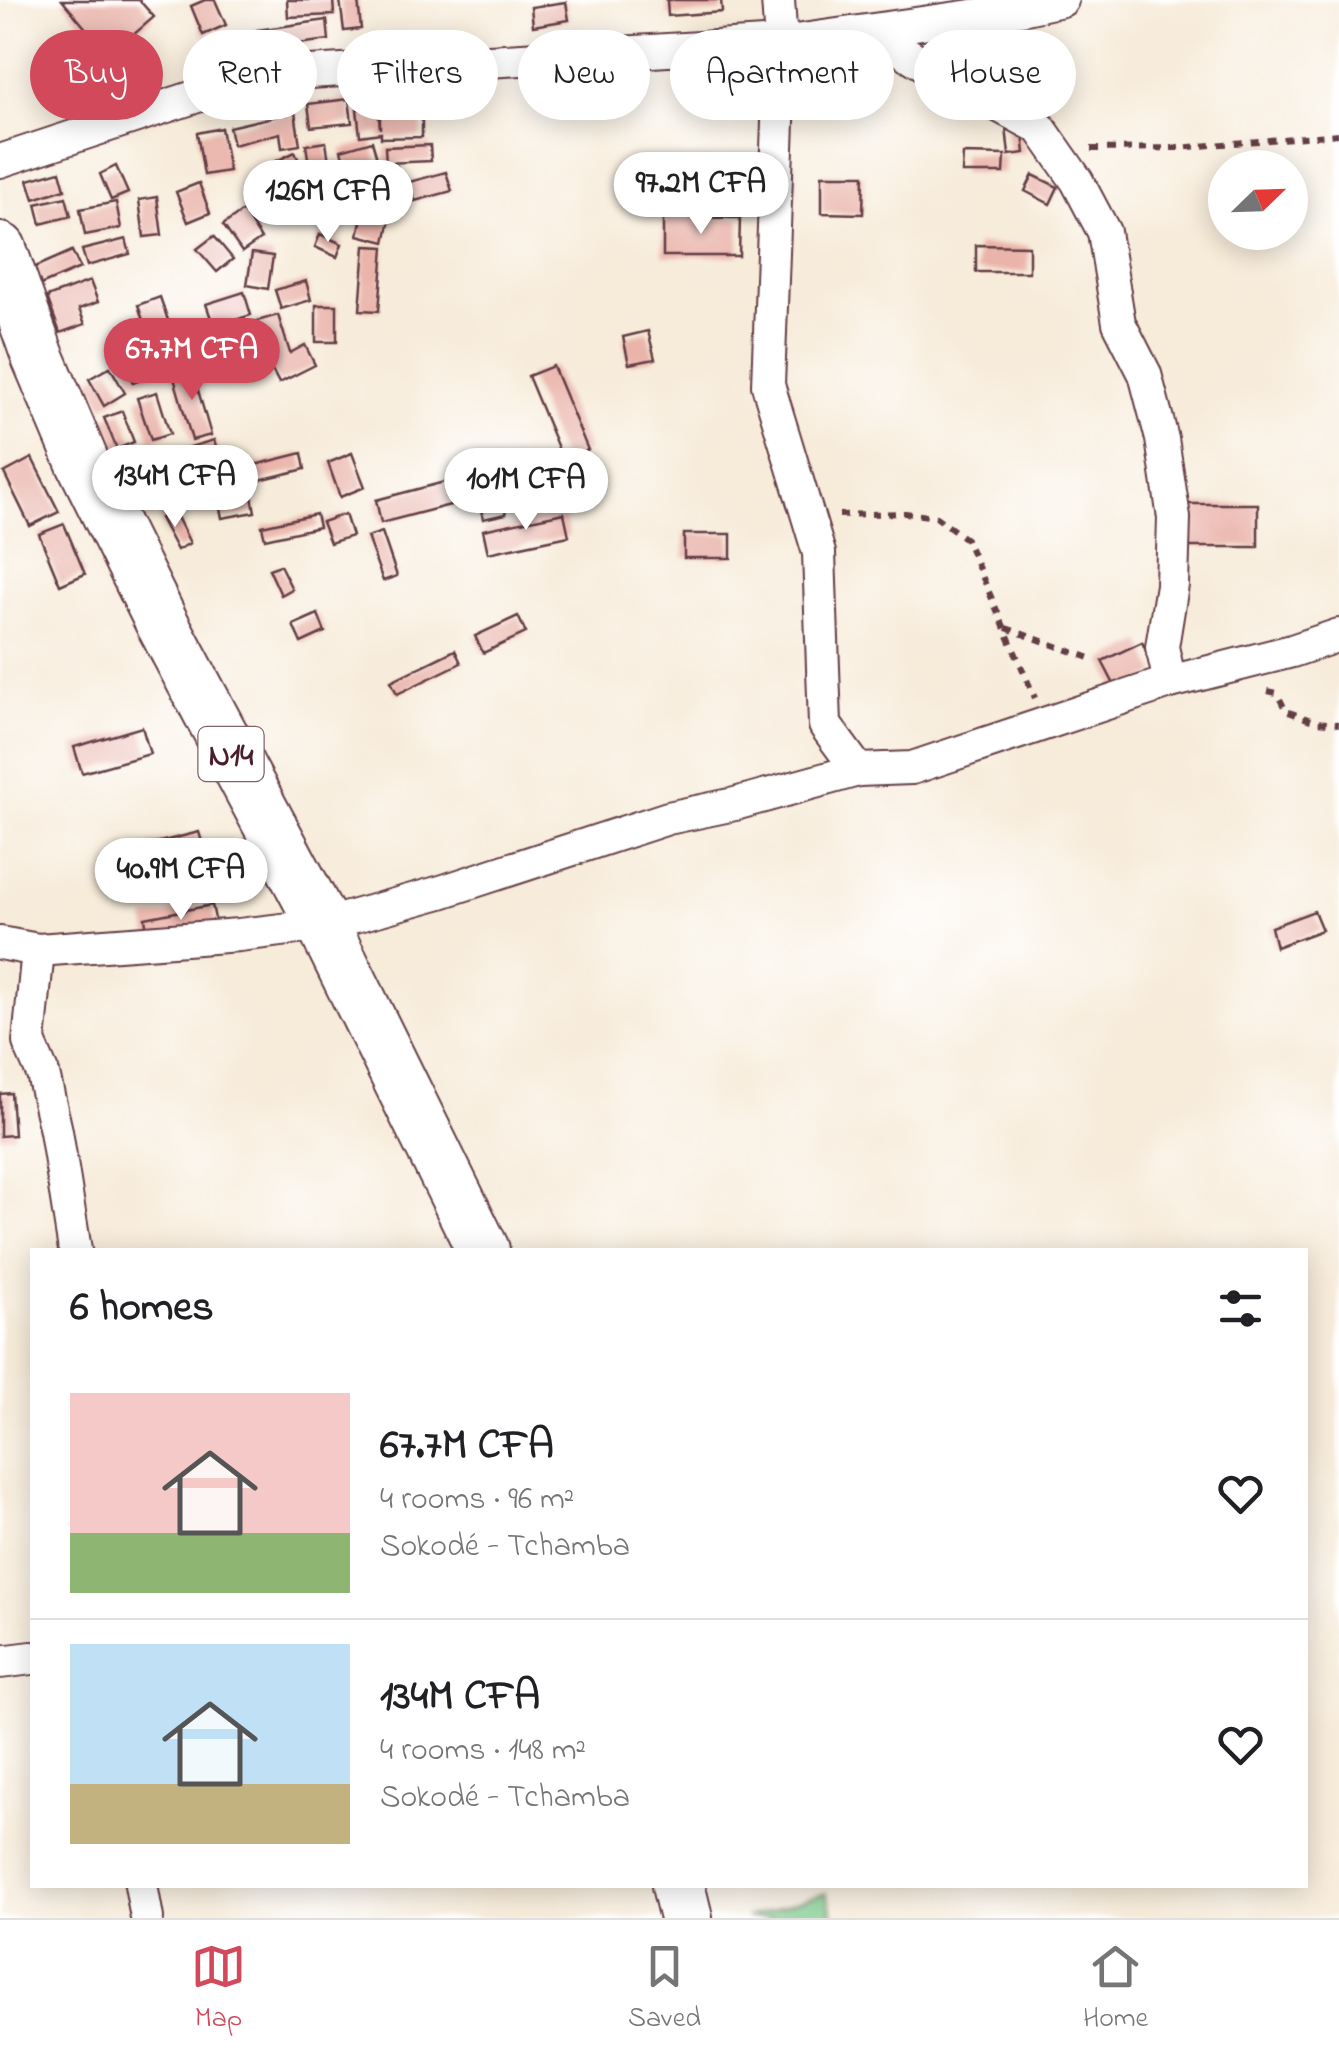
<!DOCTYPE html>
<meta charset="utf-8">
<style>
:root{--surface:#fff;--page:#f6f6f6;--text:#202124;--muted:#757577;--line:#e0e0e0;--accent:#d1495b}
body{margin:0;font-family:"Indie Flower",sans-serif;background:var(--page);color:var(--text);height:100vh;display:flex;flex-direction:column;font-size:38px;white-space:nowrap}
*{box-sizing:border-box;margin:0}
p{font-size:32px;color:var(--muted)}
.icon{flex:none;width:55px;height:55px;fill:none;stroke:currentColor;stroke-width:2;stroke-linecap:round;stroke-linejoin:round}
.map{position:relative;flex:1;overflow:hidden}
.details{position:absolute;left:30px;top:1248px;width:1278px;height:640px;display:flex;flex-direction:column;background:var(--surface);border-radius:0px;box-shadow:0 5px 25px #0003}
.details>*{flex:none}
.guide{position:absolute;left:30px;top:30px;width:1280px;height:90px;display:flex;gap:20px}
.needle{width:65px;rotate:67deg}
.fabs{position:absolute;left:1208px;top:150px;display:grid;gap:20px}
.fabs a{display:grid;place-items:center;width:100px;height:100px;border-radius:50%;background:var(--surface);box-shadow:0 5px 25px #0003;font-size:50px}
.price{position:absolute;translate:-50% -85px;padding:0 22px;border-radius:35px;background:#fff;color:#222;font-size:32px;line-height:65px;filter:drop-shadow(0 2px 5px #0008)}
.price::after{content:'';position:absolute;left:50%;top:60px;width:30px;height:22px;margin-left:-15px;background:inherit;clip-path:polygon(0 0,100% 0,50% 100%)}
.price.on{background:var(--accent);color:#fff}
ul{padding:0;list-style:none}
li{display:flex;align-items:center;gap:30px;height:250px;padding:0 40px}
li+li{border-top:2px solid var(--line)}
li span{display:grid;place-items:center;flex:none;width:280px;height:200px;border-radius:0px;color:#555}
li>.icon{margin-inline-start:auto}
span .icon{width:120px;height:120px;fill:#fffc;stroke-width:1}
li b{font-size:42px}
h2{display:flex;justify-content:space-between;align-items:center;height:120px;padding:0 40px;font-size:42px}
.tag{padding:0 35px;border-radius:45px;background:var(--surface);box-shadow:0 5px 25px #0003;font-size:35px;line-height:90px}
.tag.on{background:var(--accent);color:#fff}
.tabs{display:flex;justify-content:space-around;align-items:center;height:140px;border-top:2px solid var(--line);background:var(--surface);font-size:28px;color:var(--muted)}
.tabs a{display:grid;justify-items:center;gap:5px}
.tabs .on{color:var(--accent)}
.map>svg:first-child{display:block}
</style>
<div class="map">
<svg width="1339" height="1918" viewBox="0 0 1339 1918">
<rect width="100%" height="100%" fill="#fff"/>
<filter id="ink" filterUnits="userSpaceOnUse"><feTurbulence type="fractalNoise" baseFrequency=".01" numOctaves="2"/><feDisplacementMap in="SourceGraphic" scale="20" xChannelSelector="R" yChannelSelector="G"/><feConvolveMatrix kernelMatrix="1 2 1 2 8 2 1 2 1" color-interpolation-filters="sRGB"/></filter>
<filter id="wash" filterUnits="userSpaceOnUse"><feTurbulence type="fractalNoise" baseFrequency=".0048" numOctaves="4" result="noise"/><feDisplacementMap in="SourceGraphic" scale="40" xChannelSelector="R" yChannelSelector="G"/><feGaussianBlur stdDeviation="2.25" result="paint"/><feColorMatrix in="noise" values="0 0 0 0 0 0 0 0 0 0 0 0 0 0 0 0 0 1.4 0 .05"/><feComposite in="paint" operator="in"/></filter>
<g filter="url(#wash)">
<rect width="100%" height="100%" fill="#f7ebd9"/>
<path fill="#7bca89" stroke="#62745a" stroke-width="2.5" d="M 826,1893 L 834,1918 L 746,1918 Z"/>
<g id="blocks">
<g fill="#eab4aa">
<path d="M 62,0 L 139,0 L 154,17 L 109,56 Z"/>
<path d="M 205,0 L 215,0 L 226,25 L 203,35 L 191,6 Z"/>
<path d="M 287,0 L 333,0 L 334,15 L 288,17 Z"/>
<path d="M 340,0 L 358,0 L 361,29 L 344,31 Z"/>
<path d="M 667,0 L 721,0 L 722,12 L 668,16 Z"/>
<path d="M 566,2 L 569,20 L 533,26 L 531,7 Z"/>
<path d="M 327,20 L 329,40 L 259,49 L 257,30 Z"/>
<path d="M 349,99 L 352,123 L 311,127 L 308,104 Z"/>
<path d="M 378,107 L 380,129 L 380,111 L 422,110 L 422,137 L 381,138 L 381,133 L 360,136 L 357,109 Z"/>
<path d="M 295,112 L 300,145 L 282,148 L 280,133 L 233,145 L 229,127 Z"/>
<path d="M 1022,125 L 1025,153 L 1009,155 L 1006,127 Z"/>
<path d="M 221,128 L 229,171 L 204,175 L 197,133 Z"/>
<path d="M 372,141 L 378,162 L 347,171 L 341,150 Z"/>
<path d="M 326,142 L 334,194 L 314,197 L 306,145 Z"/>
<path d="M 430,145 L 431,161 L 386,163 L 385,147 Z"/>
<path d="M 295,152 L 310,186 L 250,213 L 244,200 L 279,185 L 270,164 Z"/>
<path d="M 963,154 L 1005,155 L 1004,173 L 962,173 Z"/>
<path d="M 116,166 L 128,193 L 111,200 L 100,174 Z"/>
<path d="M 397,166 L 403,184 L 373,195 L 378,209 L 363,213 L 353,178 Z"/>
<path d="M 60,171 L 65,189 L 34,199 L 28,180 Z"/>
<path d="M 446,172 L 452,191 L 415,201 L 409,182 Z"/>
<path d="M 822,175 L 864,175 L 863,214 L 822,213 Z"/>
<path d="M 1033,175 L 1058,187 L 1050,204 L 1025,191 Z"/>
<path d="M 199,183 L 210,213 L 188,222 L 176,192 Z"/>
<path d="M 66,197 L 71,216 L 41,224 L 36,204 Z"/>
<path d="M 157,197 L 162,235 L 144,237 L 139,200 Z"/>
<path d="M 335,201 L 340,214 L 329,219 L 324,206 Z"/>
<path d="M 116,202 L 121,228 L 85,235 L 80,209 Z"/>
<path d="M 243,211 L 261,239 L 242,252 L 223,225 Z"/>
<path d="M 363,213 L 390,220 L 385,242 L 358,235 Z"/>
<path d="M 663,217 L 740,218 L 739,256 L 663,256 Z"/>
<path d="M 320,234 L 342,244 L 337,257 L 315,247 Z"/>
<path d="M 214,236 L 233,259 L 217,272 L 197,249 Z"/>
<path d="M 126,239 L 130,254 L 87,266 L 82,250 Z"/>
<path d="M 976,245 L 1029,246 L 1029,272 L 976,272 Z"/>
<path d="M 365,246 L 384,247 L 379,311 L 360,310 Z"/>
<path d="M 72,251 L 80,268 L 38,286 L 31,269 Z"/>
<path d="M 252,253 L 273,256 L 268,289 L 247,285 Z"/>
<path d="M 90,281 L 98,302 L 79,309 L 85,324 L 60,333 L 47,297 Z"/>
<path d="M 306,281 L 311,300 L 281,309 L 275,290 Z"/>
<path d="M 244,292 L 251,315 L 214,327 L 206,304 Z"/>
<path d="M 160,297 L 172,332 L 149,339 L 138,305 Z"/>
<rect x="316" y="305" width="21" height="37"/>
<path d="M 278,315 L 290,353 L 305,345 L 315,365 L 279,383 L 271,368 L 257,321 Z"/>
<path d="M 249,323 L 252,338 L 215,346 L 211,331 Z"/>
<path d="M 648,331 L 655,359 L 629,364 L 623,337 Z"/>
<path d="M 160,355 L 166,370 L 133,383 L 127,368 Z"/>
<path d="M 251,356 L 255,373 L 228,380 L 224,362 Z"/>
<path d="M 191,366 L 211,435 L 192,440 L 172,371 Z"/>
<path d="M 553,366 L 588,450 L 563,460 L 528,376 Z"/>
<path d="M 110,367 L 125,393 L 104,406 L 89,379 Z"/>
<path d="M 157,392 L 170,434 L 151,440 L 137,398 Z"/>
<path d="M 122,411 L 134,442 L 117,449 L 104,418 Z"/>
<path d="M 214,440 L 220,461 L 141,483 L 135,463 Z"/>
<path d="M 302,453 L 305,469 L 251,482 L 247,467 Z"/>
<path d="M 352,453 L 365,487 L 340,497 L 328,463 Z"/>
<path d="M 32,458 L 59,512 L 30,526 L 4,473 Z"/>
<path d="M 544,460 L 548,478 L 511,486 L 508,469 Z"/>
<path d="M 226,466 L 233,481 L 198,497 L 191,482 Z"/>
<path d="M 496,471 L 506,514 L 483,519 L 474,476 Z"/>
<path d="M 570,473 L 573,500 L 560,501 L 557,475 Z"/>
<path d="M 448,481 L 454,504 L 381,523 L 376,500 Z"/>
<path d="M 252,496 L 255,512 L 222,518 L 219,503 Z"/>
<rect x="1187" y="504" width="71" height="43"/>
<path d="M 174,511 L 190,543 L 177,550 L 160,518 Z"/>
<path d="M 564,513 L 569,536 L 488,553 L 483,530 Z"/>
<path d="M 316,514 L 319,527 L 265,539 L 262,526 Z"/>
<path d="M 345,514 L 352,536 L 330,543 L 322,522 Z"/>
<path d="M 64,524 L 85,574 L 60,585 L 39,534 Z"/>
<path d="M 382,532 L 397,576 L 383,581 L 367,537 Z"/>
<rect x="684" y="534" width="47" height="24"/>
<path d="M 280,565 L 292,589 L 281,595 L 269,569 Z"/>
<path d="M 318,614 L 325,632 L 301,643 L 293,625 Z"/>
<path d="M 518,616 L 526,633 L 483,653 L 475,636 Z"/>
<path d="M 1142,642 L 1156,674 L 1118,692 L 1102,661 Z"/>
<path d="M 455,650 L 461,663 L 397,694 L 391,681 Z"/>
<path d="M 142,727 L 150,754 L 82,773 L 74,747 Z"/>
<path d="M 199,832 L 206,855 L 155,869 L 148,845 Z"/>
<path d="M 212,905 L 217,928 L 149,941 L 145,918 Z"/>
<path d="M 1314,911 L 1322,930 L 1276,947 L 1271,927 Z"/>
<path d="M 11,1093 L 14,1135 L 0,1136 L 0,1094 Z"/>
</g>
</g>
</g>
<g filter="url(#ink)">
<use href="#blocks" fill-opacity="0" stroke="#643e45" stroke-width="2.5"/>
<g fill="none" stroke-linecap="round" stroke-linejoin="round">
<g stroke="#643e45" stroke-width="36">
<g id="minor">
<path d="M 778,0 L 781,43 L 768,385 L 819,553 L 825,725 L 858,770 L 912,768 L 1170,682 L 1292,651 L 1339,635"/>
<path d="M 871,31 L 938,73 L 1040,128 L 1077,181 L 1104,232 L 1119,323 L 1145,374 L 1162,439 L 1174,518 L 1172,585 L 1162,647 L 1170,682"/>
<path d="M 0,161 L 261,75 L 781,43 L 1021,9 L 1062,0"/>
<path d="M 0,943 L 38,950 L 239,935 L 323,925 L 441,892 L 668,818 L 735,804 L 858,770"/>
<path d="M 38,950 L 29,1042 L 43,1074 L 56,1131 L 75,1250"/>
<path d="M 0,1662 L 32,1658"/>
<path d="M 141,1885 L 147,1918"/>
</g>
</g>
<g stroke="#643e45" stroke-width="56">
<g id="primary">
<path d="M 0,249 L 38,357 L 83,463 L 162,623 L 323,925 L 483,1250"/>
<path d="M 678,1885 L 686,1918"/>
</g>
</g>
<g stroke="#643e45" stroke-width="6" stroke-dasharray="8 8" stroke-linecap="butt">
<path d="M 1091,149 L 1177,148 L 1339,134"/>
<path d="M 839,515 L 905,513 L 936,517 L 966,539 L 1035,698"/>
<path d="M 1006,628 L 1090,658"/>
<path d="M 1268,691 L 1277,693 L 1286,711 L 1316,722 L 1339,724"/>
</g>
<use href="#minor" stroke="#fff" stroke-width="32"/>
<use href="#primary" stroke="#fff" stroke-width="52"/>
</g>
</g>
<g text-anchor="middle" stroke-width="9" stroke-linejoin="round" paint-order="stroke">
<rect fill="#fff" stroke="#80626b" stroke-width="2.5" x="198.5" y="727" width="65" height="54" rx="8"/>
<g font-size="32" font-weight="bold" fill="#4a1f2b">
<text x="231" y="765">N14</text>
</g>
</g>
</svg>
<div class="fabs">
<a><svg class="needle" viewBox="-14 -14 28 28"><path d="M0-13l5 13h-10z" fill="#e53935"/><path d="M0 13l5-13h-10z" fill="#757577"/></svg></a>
</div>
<b class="price" style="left:701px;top:237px">97.2M CFA</b>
<b class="price" style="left:328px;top:245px">126M CFA</b>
<b class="price on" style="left:192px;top:403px">67.7M CFA</b>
<b class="price" style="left:175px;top:530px">134M CFA</b>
<b class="price" style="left:526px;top:533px">101M CFA</b>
<b class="price" style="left:181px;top:923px">40.9M CFA</b>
<div class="guide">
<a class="tag on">Buy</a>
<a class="tag">Rent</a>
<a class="tag">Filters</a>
<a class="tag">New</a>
<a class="tag">Apartment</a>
<a class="tag">House</a>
</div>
<section class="details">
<h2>6 homes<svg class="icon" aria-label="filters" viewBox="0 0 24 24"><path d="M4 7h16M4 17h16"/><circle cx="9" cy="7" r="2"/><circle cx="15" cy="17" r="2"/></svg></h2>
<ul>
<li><span style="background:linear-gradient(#f6c9c9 70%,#8fb573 0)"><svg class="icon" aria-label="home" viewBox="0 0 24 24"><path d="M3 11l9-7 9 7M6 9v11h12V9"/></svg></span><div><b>67.7M CFA</b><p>4 rooms · 96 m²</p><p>Sokodé - Tchamba</p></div><svg class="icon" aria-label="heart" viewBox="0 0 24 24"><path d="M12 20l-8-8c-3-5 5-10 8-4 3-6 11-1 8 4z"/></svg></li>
<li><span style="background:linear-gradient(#bfe0f5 70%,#c2b280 0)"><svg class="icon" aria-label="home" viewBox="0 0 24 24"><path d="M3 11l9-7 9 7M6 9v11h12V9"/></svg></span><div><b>134M CFA</b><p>4 rooms · 148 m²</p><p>Sokodé - Tchamba</p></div><svg class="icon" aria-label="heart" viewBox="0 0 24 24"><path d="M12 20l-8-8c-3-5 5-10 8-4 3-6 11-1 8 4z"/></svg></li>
</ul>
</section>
</div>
<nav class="tabs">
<a class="on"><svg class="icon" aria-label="map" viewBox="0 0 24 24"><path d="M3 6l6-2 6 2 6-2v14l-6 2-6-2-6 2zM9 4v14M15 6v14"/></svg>Map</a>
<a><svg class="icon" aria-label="saved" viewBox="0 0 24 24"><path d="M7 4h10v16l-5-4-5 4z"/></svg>Saved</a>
<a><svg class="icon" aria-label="home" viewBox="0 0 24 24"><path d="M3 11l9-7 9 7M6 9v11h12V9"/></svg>Home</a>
</nav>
